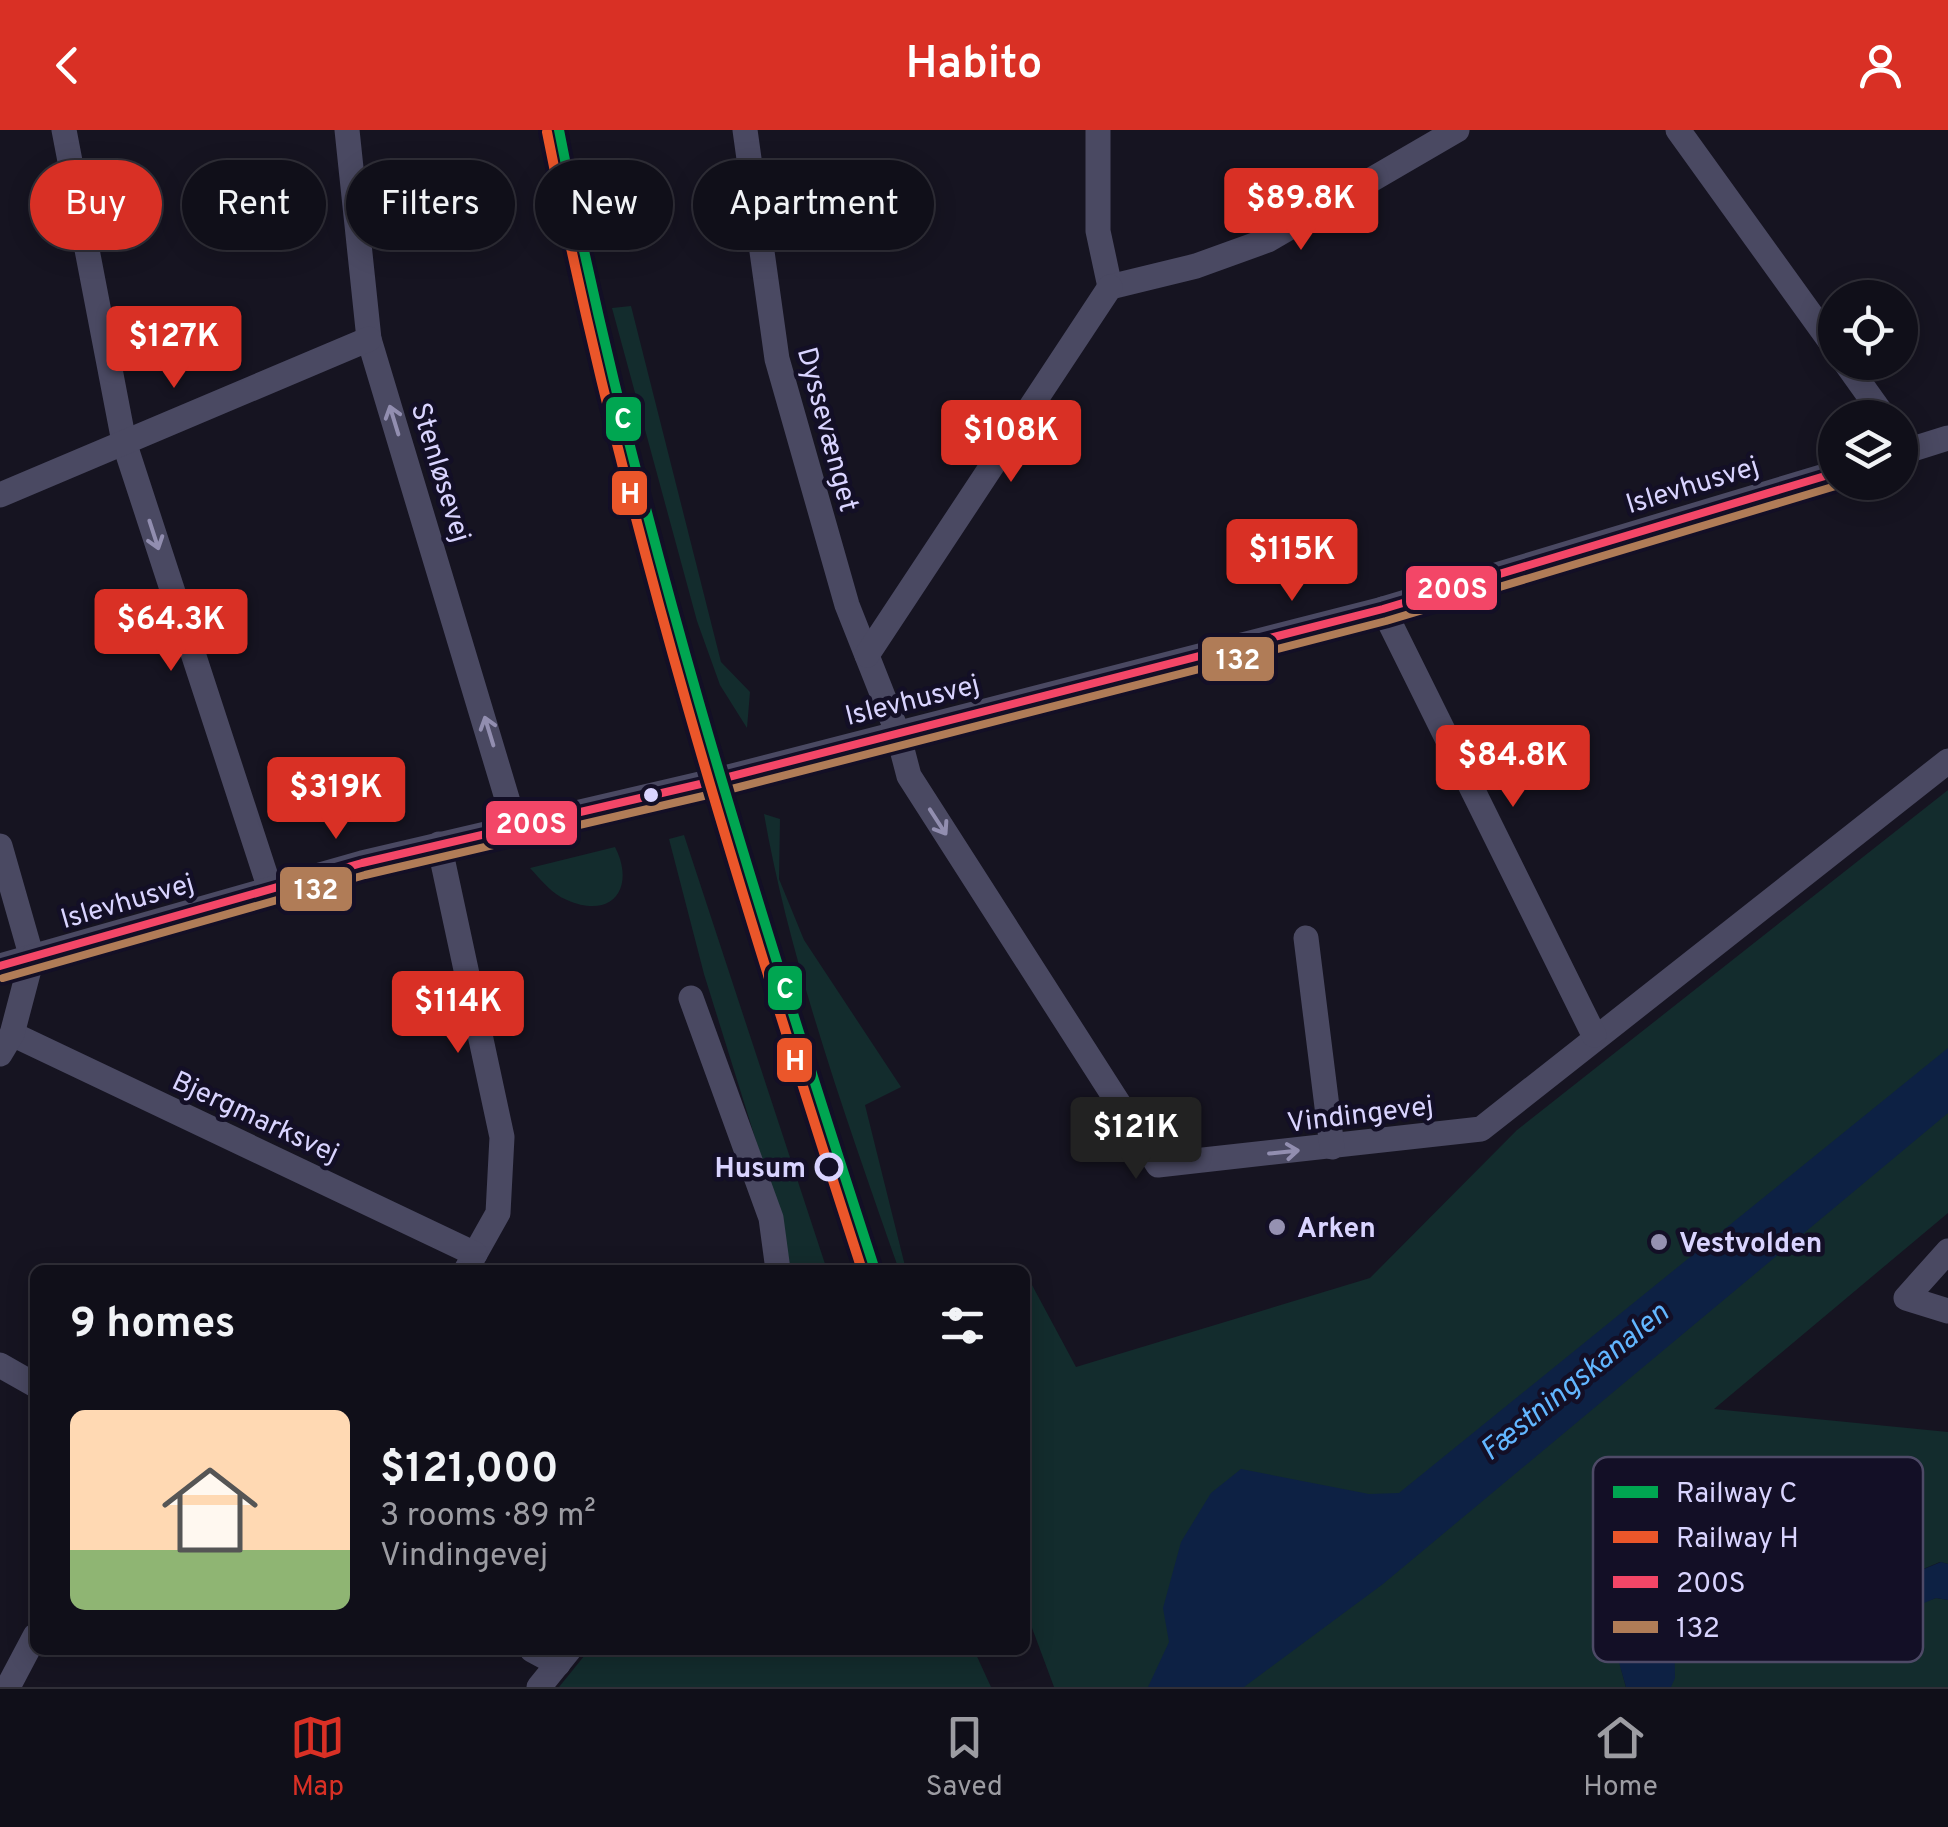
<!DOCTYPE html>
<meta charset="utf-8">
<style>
:root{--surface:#100f19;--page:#1e1d26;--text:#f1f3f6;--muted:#9c9ca2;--line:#302f38;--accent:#d93025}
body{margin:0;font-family:Overpass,sans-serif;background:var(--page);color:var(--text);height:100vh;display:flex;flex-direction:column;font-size:38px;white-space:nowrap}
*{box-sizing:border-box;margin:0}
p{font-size:32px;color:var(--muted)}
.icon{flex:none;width:55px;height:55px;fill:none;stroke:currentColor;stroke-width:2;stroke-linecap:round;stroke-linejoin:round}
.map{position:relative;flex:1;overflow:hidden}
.side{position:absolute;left:30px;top:1135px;width:1000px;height:390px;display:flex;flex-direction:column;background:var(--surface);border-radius:15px;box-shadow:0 5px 25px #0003,0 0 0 2px var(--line)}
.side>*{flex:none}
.top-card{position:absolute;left:30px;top:30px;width:1000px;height:90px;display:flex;gap:20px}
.buttons{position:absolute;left:1818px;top:150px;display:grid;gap:20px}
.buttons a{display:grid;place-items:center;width:100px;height:100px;border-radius:50%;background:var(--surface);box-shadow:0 5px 25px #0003,0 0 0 2px var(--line);font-size:50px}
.price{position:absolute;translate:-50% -85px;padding:0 22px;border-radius:10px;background:var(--accent);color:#fff;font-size:32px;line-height:65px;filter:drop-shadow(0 2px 5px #0008)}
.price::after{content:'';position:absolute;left:50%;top:60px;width:30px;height:22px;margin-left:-15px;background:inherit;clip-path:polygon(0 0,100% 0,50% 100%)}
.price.current{background:#222;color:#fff}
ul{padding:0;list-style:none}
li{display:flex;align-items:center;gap:30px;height:250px;padding:0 40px}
li span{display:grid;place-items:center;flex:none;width:280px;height:200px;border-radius:15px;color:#555}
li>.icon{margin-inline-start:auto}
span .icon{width:120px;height:120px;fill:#fffc;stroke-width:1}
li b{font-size:42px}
h2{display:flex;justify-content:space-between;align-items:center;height:120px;padding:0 40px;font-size:42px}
.chip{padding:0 35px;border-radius:45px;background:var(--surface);box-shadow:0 5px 25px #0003,0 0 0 2px var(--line);font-size:35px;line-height:90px}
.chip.current{background:var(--accent);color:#fff}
header{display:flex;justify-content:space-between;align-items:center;height:130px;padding:0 40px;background:var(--accent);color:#fff;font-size:45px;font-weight:600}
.tabs{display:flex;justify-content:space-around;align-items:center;height:140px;border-top:2px solid var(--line);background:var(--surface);font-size:28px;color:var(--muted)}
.tabs a{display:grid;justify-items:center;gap:5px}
.tabs .current{color:var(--accent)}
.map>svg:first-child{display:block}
</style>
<header><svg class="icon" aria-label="back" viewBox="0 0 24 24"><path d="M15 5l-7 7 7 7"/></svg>Habito<svg class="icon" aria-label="person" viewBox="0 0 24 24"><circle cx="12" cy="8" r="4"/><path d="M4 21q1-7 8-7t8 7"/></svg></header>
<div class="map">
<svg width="1948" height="1557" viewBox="0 0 1948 1557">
<rect width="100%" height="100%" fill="#161421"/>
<g fill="#132c2d">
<path d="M 631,176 L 721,532 L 750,562 L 747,598 L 720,555 L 697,491 L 612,178 Z"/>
<path d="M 1948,660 L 1948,1083 L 1714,1279 L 1948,1302 L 1948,1434 L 1940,1432 L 1868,1462 L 1828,1447 L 1764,1470 L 1741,1443 L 1647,1488 L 1649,1522 L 1621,1539 L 1626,1557 L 1054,1557 L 1025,1479 L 1025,1142 L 1076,1237 L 1370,1148 L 1517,1000 Z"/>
<path d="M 764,684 L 780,689 L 779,749 L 804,810 L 901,957 L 865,975 L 906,1140 L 899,1140 C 849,997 790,833 764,684 Z"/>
<path d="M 684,705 L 827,1140 L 791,1140 L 781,1091 L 704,844 L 669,709 Z"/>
<path d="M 615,717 C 636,758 612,790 567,770 C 552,764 541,750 530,738 Z"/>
<path d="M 1936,1468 L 1948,1470 L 1948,1557 L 1657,1557 L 1674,1492 L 1689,1489 L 1706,1470 L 1861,1494 Z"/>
<path d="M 589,1520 L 974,1520 L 991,1557 L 559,1557 Z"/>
</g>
<g fill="#0d2144">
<path d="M 1948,918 L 1948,983 L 1383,1454 L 1244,1557 L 1148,1557 L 1169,1512 L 1163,1478 L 1181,1412 L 1211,1363 L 1241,1339 L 1369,1364 L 1399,1363 Z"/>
<path d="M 1941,1432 L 1948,1434 L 1948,1470 L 1936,1468 L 1868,1496 L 1706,1470 L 1689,1489 L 1674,1492 L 1675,1548 L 1671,1557 L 1626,1557 L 1616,1522 L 1648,1522 L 1647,1481 L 1678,1446 L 1737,1435 L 1770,1450 L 1793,1435 L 1868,1462 Z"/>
</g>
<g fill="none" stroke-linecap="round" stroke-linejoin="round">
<g stroke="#4a4962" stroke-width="25">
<path d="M 64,0 L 124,312 L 270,759"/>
<path d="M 347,0 L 369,209 L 515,695"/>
<path d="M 745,0 L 777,229 L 847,475 L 898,604 L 909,646 L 1158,1035 L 1481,999 L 1948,631"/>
<path d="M 1098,0 L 1098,101 L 1110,157"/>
<path d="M 1678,0 L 1835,218"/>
<path d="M 1110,157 L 1196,136 L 1268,110 L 1457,0"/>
<path d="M 1845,232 L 1885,288"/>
<path d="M 1900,323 L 1948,308"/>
<path d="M 0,365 L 369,209"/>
<path d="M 1383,479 L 1594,905"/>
<path d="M 867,525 L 1110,157"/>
<path d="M 439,714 L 502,1007 L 498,1083 L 466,1140"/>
<path d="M 0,716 L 32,828"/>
<path d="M 1306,808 L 1332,1017"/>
<path d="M 0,836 L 362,733 L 709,652 L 1383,479 L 1835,343"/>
<path d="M 691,868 L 771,1088 L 778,1140"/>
<path d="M 12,904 L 475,1124"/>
<path d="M 0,924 L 12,904 L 32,828"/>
<path d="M 1948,1121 L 1906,1168 L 1948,1181"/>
<path d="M 0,1235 L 35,1255"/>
<path d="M 532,1520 L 558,1534"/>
<path d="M 8,1557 L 35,1506"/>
<path d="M 539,1557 L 569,1520"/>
</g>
<g stroke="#130f26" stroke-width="15">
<path id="bus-1" d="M 0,836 L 362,733 L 709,652 L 1383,479 L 1835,343"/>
</g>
<g stroke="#130f26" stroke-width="15">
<path id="bus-2" d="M 3,848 L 365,745 L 712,664 L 1386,491 L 1839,355"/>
</g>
<use href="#bus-1" stroke="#f34667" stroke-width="8"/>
<use href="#bus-2" stroke="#b07c57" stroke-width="8"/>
<g stroke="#130f26" stroke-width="18">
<path id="rail-1" d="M 559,0 C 635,389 753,764 875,1140"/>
</g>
<g stroke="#130f26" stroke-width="18">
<path id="rail-2" d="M 547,2 C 623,390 740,765 862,1140"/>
</g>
<use href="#rail-1" stroke="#00a651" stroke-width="10"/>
<use href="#rail-2" stroke="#eb562a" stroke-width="10"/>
</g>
<defs><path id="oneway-shaft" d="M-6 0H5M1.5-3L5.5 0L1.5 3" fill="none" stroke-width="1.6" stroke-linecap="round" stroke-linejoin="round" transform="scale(2.5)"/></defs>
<g stroke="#928eb0">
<use href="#oneway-shaft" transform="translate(394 290) rotate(-107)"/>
<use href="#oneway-shaft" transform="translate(154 405) rotate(72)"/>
<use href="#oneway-shaft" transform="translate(489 601) rotate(-107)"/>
<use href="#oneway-shaft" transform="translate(938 692) rotate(57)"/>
<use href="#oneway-shaft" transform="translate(1284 1022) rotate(-6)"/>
</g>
<circle fill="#d9d4ff" stroke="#130f26" stroke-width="4" cx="651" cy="665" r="9"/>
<circle fill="#130f26" stroke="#d9d4ff" stroke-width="5" cx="829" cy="1037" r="12"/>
<g fill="#9591b1" stroke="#130f26" stroke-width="4">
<circle cx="1277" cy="1097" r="10"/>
<circle cx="1659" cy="1112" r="10"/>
</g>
<g text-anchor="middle" stroke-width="9" stroke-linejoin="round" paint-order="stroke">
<g font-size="28" fill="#d9d4ff" stroke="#130f26">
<text transform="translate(829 299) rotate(75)" y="10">Dyssevænget</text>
<text transform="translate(442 342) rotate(73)" y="10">Stenløsevej</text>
<text transform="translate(1692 354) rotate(-17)" y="10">Islevhusvej</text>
<text transform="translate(912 569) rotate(-14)" y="10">Islevhusvej</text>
<text transform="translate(127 770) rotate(-16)" y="10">Islevhusvej</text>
<text transform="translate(1360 983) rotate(-7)" y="10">Vindingevej</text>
<text transform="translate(256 986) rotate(25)" y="10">Bjergmarksvej</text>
</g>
<g font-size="28" font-weight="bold" fill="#d9d4ff" stroke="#130f26" text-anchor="end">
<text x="806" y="1047">Husum</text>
</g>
<g font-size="28" font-weight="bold" fill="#d9d4ff" stroke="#130f26" text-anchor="start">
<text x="1297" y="1107">Arken</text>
<text x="1679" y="1122">Vestvolden</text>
</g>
<g font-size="30" font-style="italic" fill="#62b6ff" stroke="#130f26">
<text transform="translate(1574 1251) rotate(-39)" y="10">Fæstningskanalen</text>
</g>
</g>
<rect x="1593" y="1327" width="330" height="205" rx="15" fill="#130f26" stroke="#4e4a67" stroke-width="2.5"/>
<rect x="1613" y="1356" width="45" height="12" fill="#00a651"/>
<rect x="1613" y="1401" width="45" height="12" fill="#eb562a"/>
<rect x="1613" y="1446" width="45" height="12" fill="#f34667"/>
<rect x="1613" y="1491" width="45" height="12" fill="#b07c57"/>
<g font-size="28" fill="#d9d4ff">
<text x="1676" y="1372">Railway C</text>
<text x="1676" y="1417">Railway H</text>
<text x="1676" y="1462">200S</text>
<text x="1676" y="1507">132</text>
</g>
<g stroke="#130f26" stroke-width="4">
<rect x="604" y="265" width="39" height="48" rx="10" fill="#00a651"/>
<rect x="610" y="339" width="39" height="48" rx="10" fill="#eb562a"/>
<rect x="1404" y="434" width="95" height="48" rx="10" fill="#f34667"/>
<rect x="1200" y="505" width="76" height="48" rx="10" fill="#b07c57"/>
<rect x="484" y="669" width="95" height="48" rx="10" fill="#f34667"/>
<rect x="278" y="735" width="76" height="48" rx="10" fill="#b07c57"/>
<rect x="766" y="834" width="38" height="48" rx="10" fill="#00a651"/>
<rect x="775" y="906" width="39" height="48" rx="10" fill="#eb562a"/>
</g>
<g font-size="28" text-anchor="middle" font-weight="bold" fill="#fff">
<text x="623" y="298">C</text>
<text x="630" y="373">H</text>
<text x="1452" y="468">200S</text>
<text x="1238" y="539">132</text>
<text x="531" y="703">200S</text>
<text x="316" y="769">132</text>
<text x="785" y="868">C</text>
<text x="795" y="940">H</text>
</g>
</svg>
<div class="buttons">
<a><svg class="icon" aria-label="locate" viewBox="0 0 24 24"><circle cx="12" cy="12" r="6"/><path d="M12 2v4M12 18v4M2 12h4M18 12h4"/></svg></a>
<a><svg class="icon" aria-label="layers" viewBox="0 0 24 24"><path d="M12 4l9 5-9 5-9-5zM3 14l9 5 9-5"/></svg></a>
</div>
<b class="price" style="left:1301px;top:123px">$89.8K</b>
<b class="price" style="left:174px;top:261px">$127K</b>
<b class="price" style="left:1011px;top:355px">$108K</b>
<b class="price" style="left:1292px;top:474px">$115K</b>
<b class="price" style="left:171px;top:544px">$64.3K</b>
<b class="price" style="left:1513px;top:680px">$84.8K</b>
<b class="price" style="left:336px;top:712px">$319K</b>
<b class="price" style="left:458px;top:926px">$114K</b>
<b class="price current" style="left:1136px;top:1052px">$121K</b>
<div class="top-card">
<a class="chip current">Buy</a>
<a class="chip">Rent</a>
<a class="chip">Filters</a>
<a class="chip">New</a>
<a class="chip">Apartment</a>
</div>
<section class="side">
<h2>9 homes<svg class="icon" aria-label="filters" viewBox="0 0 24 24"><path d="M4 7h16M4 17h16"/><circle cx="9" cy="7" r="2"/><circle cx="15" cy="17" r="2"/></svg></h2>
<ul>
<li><span style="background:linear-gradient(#ffd9b3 70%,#8fb573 0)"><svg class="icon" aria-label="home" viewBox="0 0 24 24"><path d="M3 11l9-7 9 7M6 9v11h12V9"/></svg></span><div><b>$121,000</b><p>3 rooms · 89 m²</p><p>Vindingevej</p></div></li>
</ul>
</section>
</div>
<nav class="tabs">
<a class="current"><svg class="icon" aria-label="map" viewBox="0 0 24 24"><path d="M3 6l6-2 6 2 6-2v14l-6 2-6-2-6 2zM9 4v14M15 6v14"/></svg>Map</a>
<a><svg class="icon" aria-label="saved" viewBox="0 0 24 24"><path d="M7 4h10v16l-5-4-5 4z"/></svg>Saved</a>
<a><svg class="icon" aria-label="home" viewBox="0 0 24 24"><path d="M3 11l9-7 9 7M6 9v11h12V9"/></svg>Home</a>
</nav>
